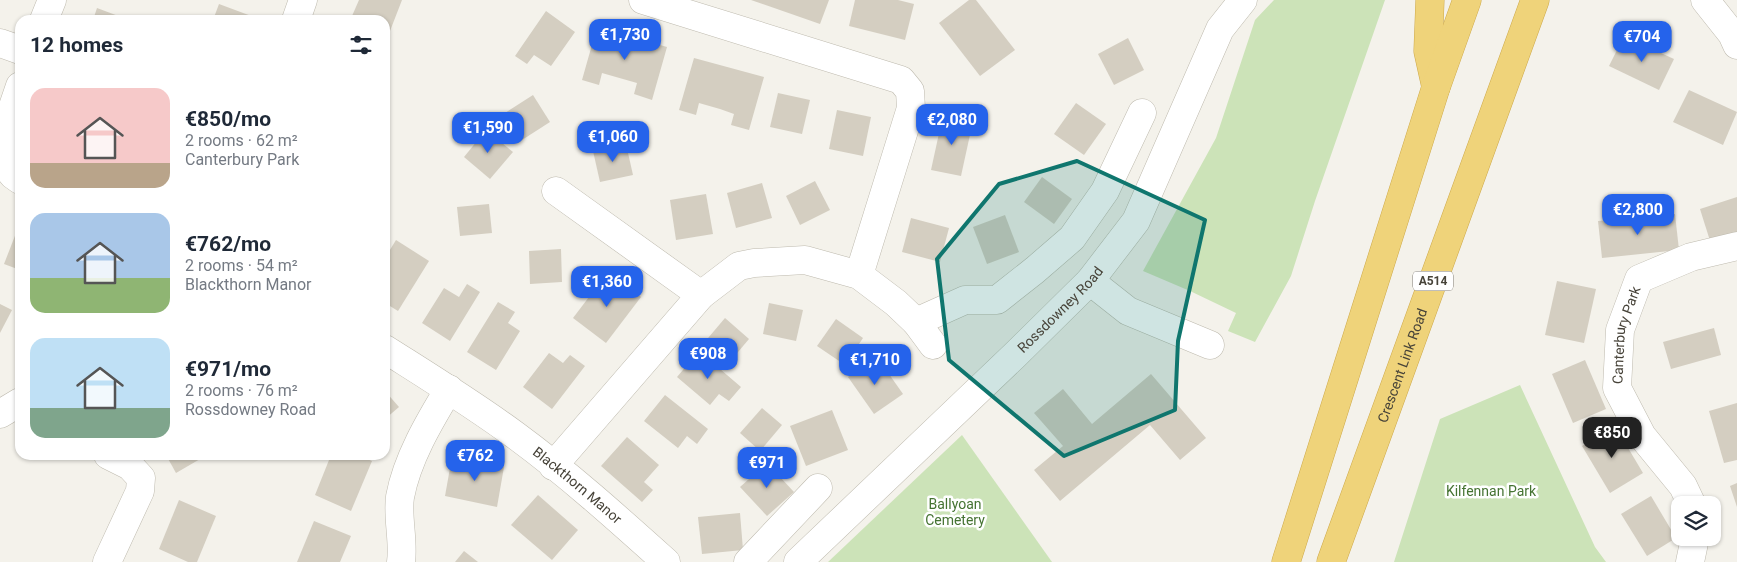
<!DOCTYPE html>
<meta charset="utf-8">
<style>
:root{--surface:#fff;--page:#f6f6f7;--text:#1f2937;--muted:#747a83;--accent:#2563eb}
body{margin:0;font-family:Roboto,sans-serif;background:var(--page);color:var(--text);height:100vh;display:flex;flex-direction:column;font-size:19px;white-space:nowrap}
*{box-sizing:border-box;margin:0}
p{font-size:16px;color:var(--muted)}
.icon{flex:none;width:28px;height:28px;fill:none;stroke:currentColor;stroke-width:2;stroke-linecap:round;stroke-linejoin:round}
.map{position:relative;flex:1;overflow:hidden}
.panel{position:absolute;left:15px;top:15px;width:375px;height:445px;display:flex;flex-direction:column;background:var(--surface);border-radius:15px;box-shadow:0 1px 4px #0004}
.panel>*{flex:none}
.tools{position:absolute;left:1671px;top:496px;display:grid;gap:10px}
.tools a{display:grid;place-items:center;width:50px;height:50px;border-radius:10px;background:var(--surface);box-shadow:0 1px 4px #0004;font-size:25px}
.price{position:absolute;translate:-50% -42px;padding:0 11px;border-radius:10px;background:var(--accent);color:#fff;font-size:16px;line-height:32px;filter:drop-shadow(0 1px 2px #0008)}
.price::after{content:'';position:absolute;left:50%;top:30px;width:15px;height:11px;margin-left:-8px;background:inherit;clip-path:polygon(0 0,100% 0,50% 100%)}
.price.active{background:#222;color:#fff}
ul{padding:0;list-style:none}
li{display:flex;align-items:center;gap:15px;height:125px;padding:0 15px}
li span{display:grid;place-items:center;flex:none;width:140px;height:100px;border-radius:15px;color:#555}
li>.icon{margin-inline-start:auto}
span .icon{width:60px;height:60px;fill:#fffc;stroke-width:1}
li b{font-size:21px}
h2{display:flex;justify-content:space-between;align-items:center;height:60px;padding:0 15px;font-size:21px}
.map>svg:first-child{display:block}
</style>
<div class="map">
<svg width="1737" height="562" viewBox="0 0 1737 562">
<rect width="100%" height="100%" fill="#f4f2eb"/>
<g fill="#cce3b8">
<path d="M 1274,0 L 1385,0 L 1315,201 L 1291,276 L 1255,342 L 1228,331 L 1236,313 L 1190,291 L 1143,271 L 1216,138 L 1255,20 Z"/>
<path d="M 1520,385 L 1595,547 L 1606,562 L 1394,562 L 1440,419 Z"/>
<path d="M 962,435 L 1052,562 L 828,562 Z"/>
</g>
<g fill="#d4cec1">
<path d="M 359,0 L 402,0 L 390,31 L 385,29 L 385,20 L 362,20 L 352,16 Z"/>
<path d="M 751,0 L 829,0 L 820,24 Z"/>
<path d="M 855,0 L 898,0 L 914,4 L 905,40 L 849,26 Z"/>
<path d="M 969,0 L 976,0 L 1015,50 L 980,76 L 939,23 Z"/>
<path d="M 219,4 L 257,18 L 256,20 L 213,20 Z"/>
<path d="M 97,8 L 129,20 L 93,20 Z"/>
<path d="M 546,11 L 575,32 L 551,66 L 534,55 L 527,64 L 515,56 Z"/>
<path d="M 597,27 L 667,47 L 652,100 L 634,94 L 637,83 L 602,73 L 599,85 L 582,80 Z"/>
<path d="M 1624,36 L 1674,59 L 1659,90 L 1609,66 Z"/>
<path d="M 1128,38 L 1144,70 L 1114,85 L 1098,54 Z"/>
<path d="M 694,58 L 764,77 L 749,130 L 731,125 L 734,114 L 720,109 L 699,103 L 696,115 L 679,110 Z"/>
<path d="M 1689,90 L 1737,112 L 1723,145 L 1673,122 Z"/>
<path d="M 778,93 L 810,100 L 802,134 L 770,127 Z"/>
<path d="M 533,95 L 550,122 L 522,140 L 505,113 Z"/>
<path d="M 1076,103 L 1106,124 L 1084,155 L 1054,134 Z"/>
<path d="M 837,110 L 871,117 L 863,156 L 829,149 Z"/>
<path d="M 943,115 L 973,121 L 961,176 L 931,170 Z"/>
<path d="M 486,130 L 513,152 L 490,179 L 464,157 Z"/>
<path d="M 626,144 L 633,175 L 600,182 L 593,151 Z"/>
<path d="M 1042,177 L 1072,199 L 1054,224 L 1024,202 Z"/>
<path d="M 815,181 L 830,210 L 800,225 L 786,196 Z"/>
<path d="M 762,183 L 772,218 L 736,228 L 727,193 Z"/>
<path d="M 706,194 L 713,234 L 676,240 L 670,200 Z"/>
<path d="M 1737,197 L 1737,236 L 1711,244 L 1700,209 Z"/>
<path d="M 489,204 L 492,233 L 460,236 L 457,207 Z"/>
<path d="M 1675,214 L 1679,250 L 1602,258 L 1598,221 Z"/>
<path d="M 1005,215 L 1019,252 L 987,264 L 973,227 Z"/>
<path d="M 911,218 L 949,228 L 940,262 L 902,252 Z"/>
<path d="M 18,228 L 20,229 L 20,270 L 4,264 Z"/>
<path d="M 396,240 L 429,261 L 398,311 L 385,303 L 385,258 Z"/>
<path d="M 561,249 L 562,282 L 530,284 L 529,251 Z"/>
<path d="M 608,272 L 641,297 L 606,343 L 573,318 Z"/>
<path d="M 1557,281 L 1596,289 L 1584,343 L 1545,335 Z"/>
<path d="M 467,284 L 480,292 L 450,341 L 422,323 L 444,288 L 459,297 Z"/>
<path d="M 498,302 L 515,312 L 508,323 L 520,331 L 496,370 L 467,352 Z"/>
<path d="M 769,303 L 803,310 L 796,341 L 763,334 Z"/>
<path d="M 0,304 L 12,310 L 0,333 Z"/>
<path d="M 725,318 L 749,339 L 727,365 L 703,344 Z"/>
<path d="M 836,319 L 863,338 L 845,365 L 817,346 Z"/>
<path d="M 1714,328 L 1721,355 L 1671,369 L 1663,342 Z"/>
<path d="M 699,351 L 741,387 L 729,401 L 719,394 L 710,405 L 677,377 Z"/>
<path d="M 549,353 L 563,363 L 570,355 L 585,366 L 552,409 L 523,387 Z"/>
<path d="M 877,357 L 903,394 L 874,414 L 848,377 Z"/>
<path d="M 1585,360 L 1606,409 L 1573,423 L 1552,374 Z"/>
<path d="M 1151,374 L 1206,438 L 1180,460 L 1150,425 L 1060,501 L 1034,470 L 1063,446 L 1034,413 L 1063,389 L 1092,424 Z"/>
<path d="M 385,391 L 399,407 L 385,419 Z"/>
<path d="M 665,395 L 708,429 L 697,444 L 687,436 L 678,448 L 644,421 Z"/>
<path d="M 1737,403 L 1737,460 L 1724,463 L 1709,411 Z"/>
<path d="M 762,408 L 782,425 L 760,451 L 740,433 Z"/>
<path d="M 832,410 L 848,450 L 806,466 L 790,426 Z"/>
<path d="M 1615,426 L 1643,473 L 1610,493 L 1582,446 Z"/>
<path d="M 627,437 L 659,465 L 644,482 L 653,490 L 642,502 L 601,466 Z"/>
<path d="M 166,455 L 207,455 L 176,473 Z"/>
<path d="M 331,455 L 357,455 L 372,461 L 351,511 L 315,495 Z"/>
<path d="M 452,457 L 504,467 L 497,507 L 445,496 Z"/>
<path d="M 767,463 L 794,492 L 767,516 L 740,487 Z"/>
<path d="M 1737,483 L 1737,507 L 1730,486 Z"/>
<path d="M 538,495 L 578,530 L 552,560 L 511,525 Z"/>
<path d="M 1651,496 L 1676,538 L 1647,556 L 1621,514 Z"/>
<path d="M 179,500 L 216,516 L 197,562 L 188,562 L 159,549 Z"/>
<path d="M 740,513 L 743,550 L 702,554 L 698,517 Z"/>
<path d="M 314,521 L 351,536 L 340,562 L 297,562 Z"/>
<path d="M 464,551 L 478,562 L 455,562 Z"/>
</g>
<g fill="none" stroke-linecap="round" stroke-linejoin="round">
<g stroke="#bebaae" stroke-width="29">
<g id="minor">
<path d="M 643,0 L 901,80 L 910,91 L 911,108 L 859,275"/>
<path d="M 1705,0 L 1732,34 L 1737,45"/>
<path d="M 44,20 L 52,0"/>
<path d="M 296,20 L 303,0"/>
<path d="M 0,43 L 20,50"/>
<path d="M 20,86 L 3,136 L 1,160 L 13,175 L 20,180"/>
<path d="M 556,191 L 701,295"/>
<path d="M 1090,281 L 1128,311 L 1210,345"/>
<path d="M 916,322 L 965,300 L 997,300 L 1035,270 L 1072,238 L 1105,191 L 1142,113"/>
<path id="s1" d="M 385,349 C 429,377 473,404 515,435 C 568,474 617,518 666,562"/>
<path d="M 0,414 L 20,402"/>
<path d="M 553,466 L 701,295 L 739,266 L 754,263 L 805,260 L 859,275 L 896,303 L 916,322 L 933,345"/>
<path id="s2" d="M 1692,505 L 1683,486 L 1642,436 L 1617,388 L 1620,330 L 1639,279 L 1691,257 L 1737,246"/>
<path d="M 107,562 L 140,491 L 141,478 L 130,466 L 108,455"/>
<path d="M 401,562 C 404,542 397,516 400,497 C 407,459 429,422 449,389"/>
<path d="M 748,562 L 818,488"/>
<path id="s3" d="M 798,562 L 1015,355 L 1090,281 L 1136,221 L 1220,29 L 1243,0"/>
<path d="M 1690,562 L 1695,538"/>
</g>
</g>
<g stroke="#cda94b" stroke-width="29">
<g id="highway">
<path d="M 1430,0 L 1428,51 L 1436,87"/>
<path d="M 1286,562 L 1436,87 L 1467,0"/>
<path id="s4" d="M 1331,562 L 1535,0"/>
</g>
</g>
<use href="#minor" stroke="#fff" stroke-width="28"/>
<use href="#highway" stroke="#efd37a" stroke-width="28"/>
</g>
<path fill="#0f766e" fill-opacity="0.2" stroke="#0f766e" stroke-width="4" stroke-linejoin="round" d="M 1077,161 L 1205,220 L 1178,341 L 1175,410 L 1064,456 L 949,360 L 937,259 L 999,184 Z"/>
<g text-anchor="middle" stroke-width="5" stroke-linejoin="round" paint-order="stroke">
<rect fill="#fff" stroke="#7e7b74" stroke-width="1" x="1413" y="271.5" width="40" height="19" rx="4"/>
<g font-size="12" font-weight="bold" fill="#474339">
<text x="1433" y="285">A514</text>
</g>
<g font-size="14" fill="#474339" stroke="#fff">
<text dy="5" stroke="none"><textPath href="#s3" startOffset="364">Rossdowney Road</textPath></text>
<text dy="5" stroke="none"><textPath href="#s2" startOffset="194">Canterbury Park</textPath></text>
<text dy="5" stroke="none"><textPath href="#s4" startOffset="209">Crescent Link Road</textPath></text>
<text dy="5" stroke="none"><textPath href="#s1" startOffset="236">Blackthorn Manor</textPath></text>
</g>
<g font-size="14" fill="#457332" stroke="#fff">
<text x="1491" y="496">Kilfennan Park</text>
<text x="955" y="509">Ballyoan<tspan x="955" dy="16">Cemetery</tspan></text>
</g>
</g>
</svg>
<div class="tools">
<a><svg class="icon" aria-label="layers" viewBox="0 0 24 24"><path d="M12 4l9 5-9 5-9-5zM3 14l9 5 9-5"/></svg></a>
</div>
<b class="price" style="left:625px;top:61px">€1,730</b>
<b class="price" style="left:1642px;top:63px">€704</b>
<b class="price" style="left:952px;top:146px">€2,080</b>
<b class="price" style="left:488px;top:154px">€1,590</b>
<b class="price" style="left:613px;top:163px">€1,060</b>
<b class="price" style="left:1638px;top:236px">€2,800</b>
<b class="price" style="left:607px;top:308px">€1,360</b>
<b class="price" style="left:708px;top:380px">€908</b>
<b class="price" style="left:875px;top:386px">€1,710</b>
<b class="price active" style="left:1612px;top:459px">€850</b>
<b class="price" style="left:475px;top:482px">€762</b>
<b class="price" style="left:767px;top:489px">€971</b>
<section class="panel">
<h2>12 homes<svg class="icon" aria-label="filters" viewBox="0 0 24 24"><path d="M4 7h16M4 17h16"/><circle cx="9" cy="7" r="2"/><circle cx="15" cy="17" r="2"/></svg></h2>
<ul>
<li><span style="background:linear-gradient(#f6c9c9 75%,#b9a48a 0)"><svg class="icon" aria-label="home" viewBox="0 0 24 24"><path d="M3 11l9-7 9 7M6 9v11h12V9"/></svg></span><div><b>€850/mo</b><p>2 rooms · 62 m²</p><p>Canterbury Park</p></div></li>
<li><span style="background:linear-gradient(#a9c7e8 65%,#8fb573 0)"><svg class="icon" aria-label="home" viewBox="0 0 24 24"><path d="M3 11l9-7 9 7M6 9v11h12V9"/></svg></span><div><b>€762/mo</b><p>2 rooms · 54 m²</p><p>Blackthorn Manor</p></div></li>
<li><span style="background:linear-gradient(#bfe0f5 70%,#7fa58c 0)"><svg class="icon" aria-label="home" viewBox="0 0 24 24"><path d="M3 11l9-7 9 7M6 9v11h12V9"/></svg></span><div><b>€971/mo</b><p>2 rooms · 76 m²</p><p>Rossdowney Road</p></div></li>
</ul>
</section>
</div>
